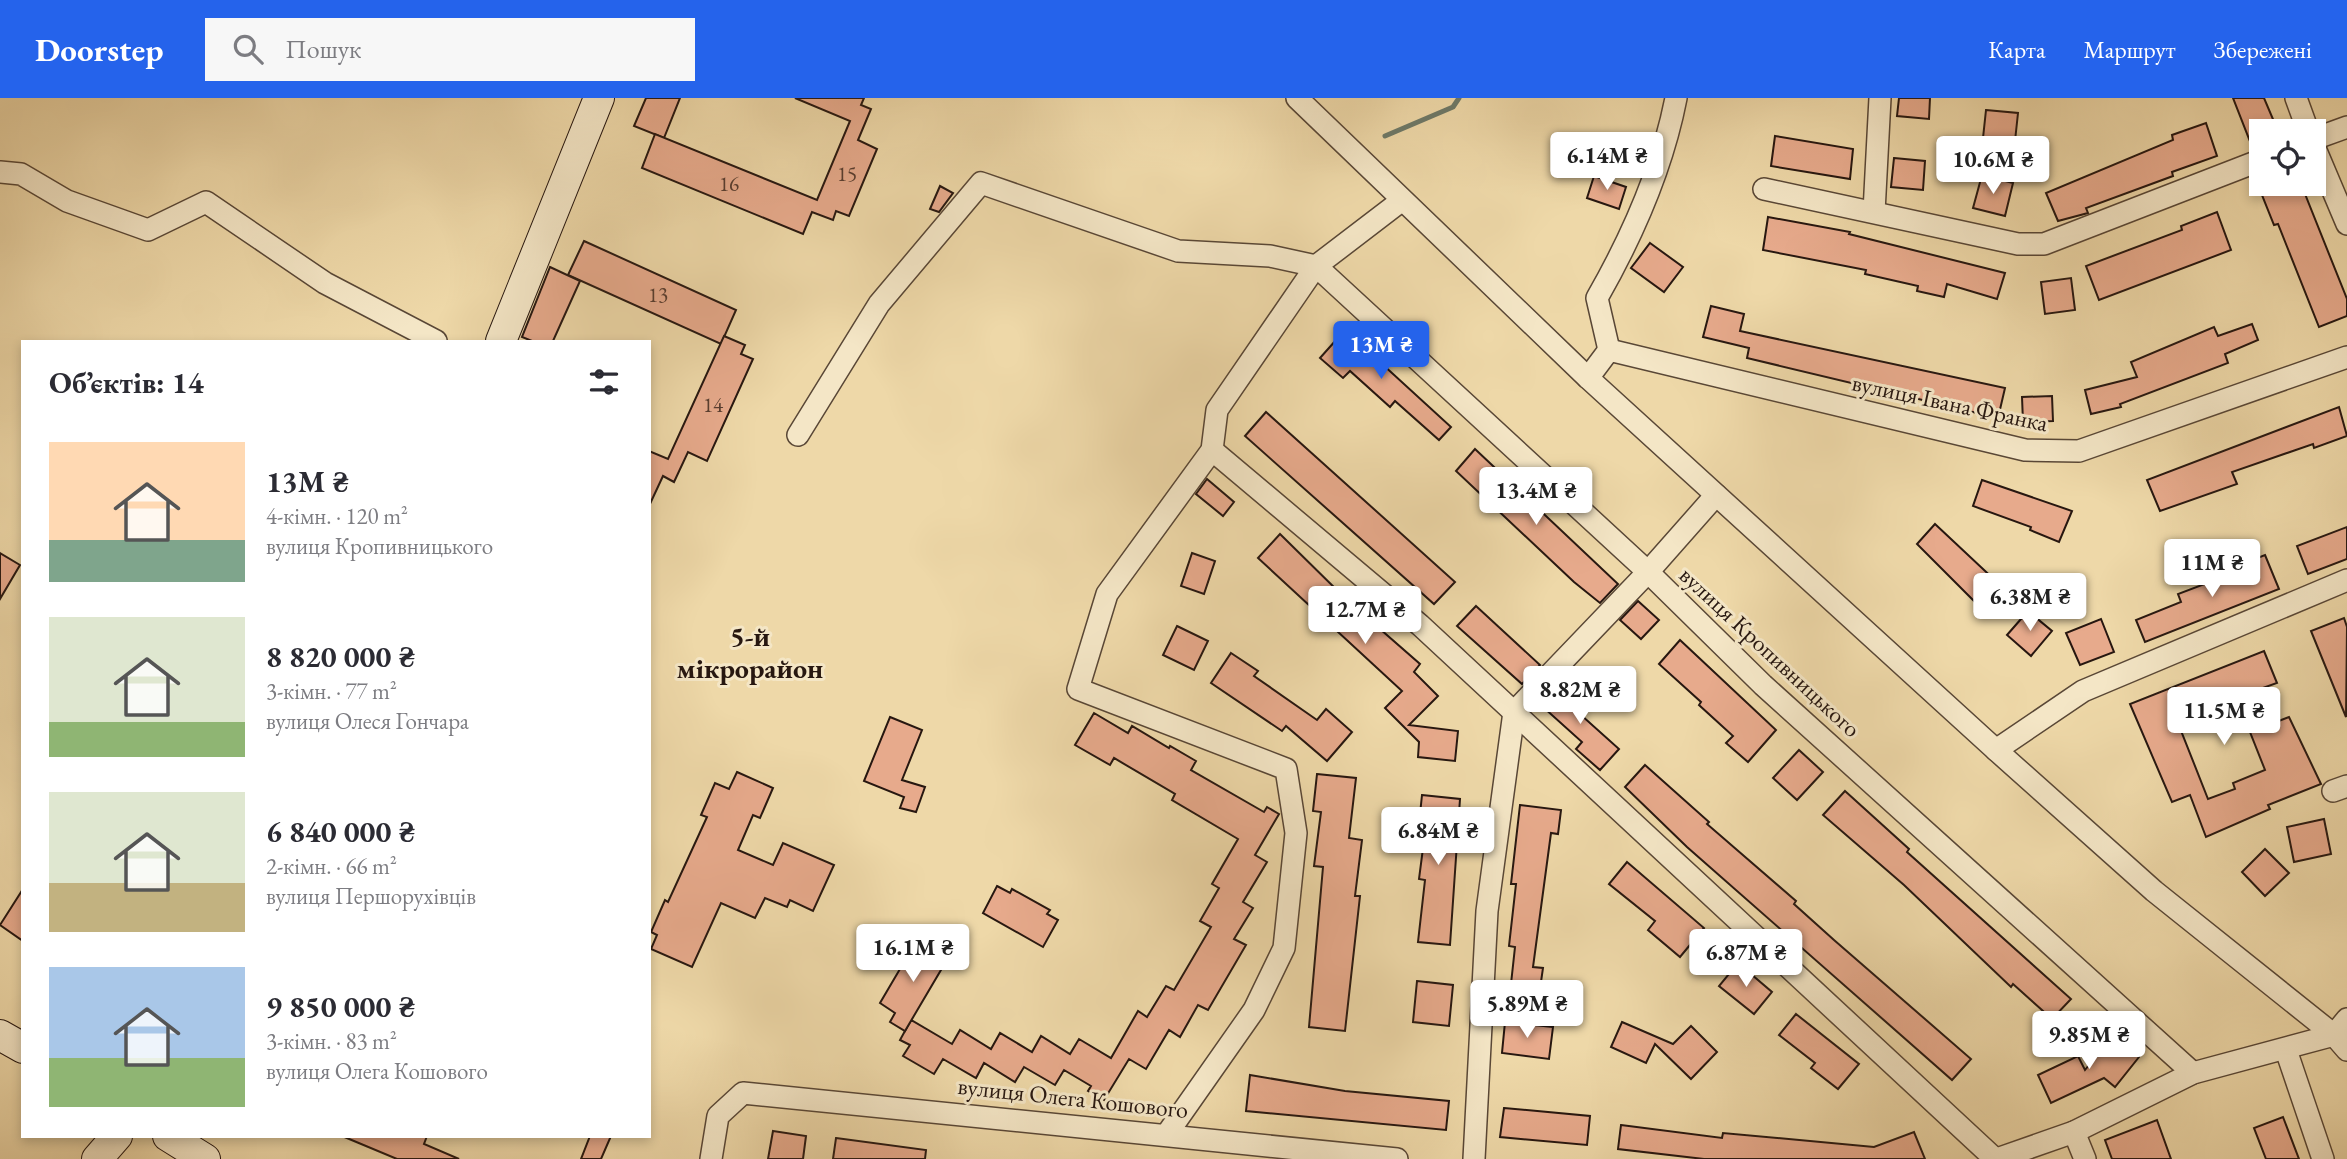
<!DOCTYPE html>
<html lang="uk">
<meta charset="utf-8">
<style>
:root{--surface:#fff;--page:#f7f7f7;--text:#2b2b33;--muted:#7c7c81;--accent:#2563eb}
body{margin:0;font-family:"EB Garamond",serif;background:var(--page);color:var(--text);height:100vh;display:flex;flex-direction:column;font-size:26px;white-space:nowrap}
*{box-sizing:border-box;margin:0}
p{font-size:23px;color:var(--muted)}
.icon{flex:none;width:38px;height:38px;fill:none;stroke:currentColor;stroke-width:2;stroke-linecap:round;stroke-linejoin:round}
.map{position:relative;flex:1;overflow:hidden}
.drawer{position:absolute;left:21px;top:242px;width:630px;height:798px;display:flex;flex-direction:column;background:var(--surface);border-radius:0px;box-shadow:0 4px 10px #0003}
.drawer>*{flex:none}
.tools{position:absolute;left:2249px;top:21px;display:grid;gap:14px}
.tools a{display:grid;place-items:center;width:77px;height:77px;border-radius:0px;background:var(--surface);box-shadow:0 4px 10px #0003;font-size:35px}
.price{position:absolute;translate:-50% -60px;padding:0 16px;border-radius:7px;background:#fff;color:#222;font-size:23px;line-height:46px;filter:drop-shadow(0 2px 4px #0008)}
.price::after{content:'';position:absolute;left:50%;top:42px;width:21px;height:16px;margin-left:-10px;background:inherit;clip-path:polygon(0 0,100% 0,50% 100%)}
.price.on{background:var(--accent);color:#fff}
ul{padding:0;list-style:none}
li{display:flex;align-items:center;gap:21px;height:175px;padding:0 28px}
li span{display:grid;place-items:center;flex:none;width:196px;height:140px;border-radius:0px;color:#555}
li>.icon{margin-inline-start:auto}
span .icon{width:84px;height:84px;fill:#fffc;stroke-width:1}
li b{font-size:30px}
h2{display:flex;justify-content:space-between;align-items:center;height:84px;padding:0 28px;font-size:30px}
header{display:flex;align-items:center;gap:42px;box-sizing:border-box;height:98px;padding:0 35px;background:var(--accent);color:#fff}
header strong{font-size:33px}
nav{display:flex;gap:38px;margin-inline-start:auto;font-size:24px}
.search{width:490px;height:63px;background:var(--page);display:flex;align-items:center;gap:18px;box-sizing:border-box;padding:0 24px;border-radius:0px;color:var(--muted);font-size:26px}
.map>svg:first-child{display:block}
</style>
<header>
<strong>Doorstep</strong>
<div class="search"><svg class="icon" aria-label="search" viewBox="0 0 24 24"><circle cx="10" cy="10" r="6"/><path d="M15 15l6 6"/></svg>Пошук</div>
<nav><a>Карта</a><a>Маршрут</a><a>Збережені</a></nav>
</header>
<div class="map">
<svg width="2347" height="1061" viewBox="0 0 2347 1061">
<rect width="100%" height="100%" fill="#eed8a8"/>
<filter id="stains"><feTurbulence type="fractalNoise" baseFrequency=".00286" numOctaves="4"/><feColorMatrix values="0 0 0 0 .2 0 0 0 0 .09 0 0 0 0 .02 0 0 0 .5 -.17"/></filter>
<radialGradient id="worn" r=".72"><stop offset=".6" stop-color="#630" stop-opacity="0"/><stop offset="1" stop-color="#630" stop-opacity=".3"/></radialGradient>
<g fill="none" stroke-linecap="round" stroke-linejoin="round">
<path stroke="#6d7968" stroke-width="5" d="M 1385,38 L 1453,9 L 1459,0"/>
</g>
<g fill="#e7aa8c" stroke="#271710" stroke-width="2">
<path d="M 646,0 L 680,0 L 664,40 L 634,28 Z"/>
<path d="M 795,0 L 864,0 L 861,7 L 871,11 L 858,42 L 877,51 L 849,118 L 836,113 L 833,122 L 812,114 L 803,136 L 642,70 L 655,36 L 817,102 L 850,23 Z"/>
<path d="M 1899,0 L 1930,0 L 1929,21 L 1897,18 Z"/>
<path d="M 2233,0 L 2264,0 L 2278,33 L 2261,33 L 2261,49 L 2253,51 Z"/>
<path d="M 1986,12 L 2018,15 L 2015,43 L 1983,40 Z"/>
<path d="M 2206,25 L 2217,58 L 2172,74 L 2173,78 L 2086,110 L 2088,115 L 2058,123 L 2046,95 L 2173,42 L 2172,37 Z"/>
<path d="M 1775,38 L 1853,51 L 1850,81 L 1771,68 Z"/>
<path d="M 1894,60 L 1925,63 L 1923,92 L 1891,89 Z"/>
<path d="M 1982,77 L 2013,85 L 2005,118 L 1973,110 Z"/>
<path d="M 1594,78 L 1626,89 L 1619,111 L 1587,100 Z"/>
<path d="M 2293,86 L 2301,86 L 2347,201 L 2347,218 L 2319,229 L 2278,126 L 2274,127 L 2262,97 Z"/>
<path d="M 940,88 L 953,95 L 939,114 L 930,111 Z"/>
<path d="M 2217,114 L 2231,152 L 2099,202 L 2086,168 L 2182,132 L 2181,128 Z"/>
<path d="M 1768,119 L 1850,134 L 1849,136 L 2005,175 L 1997,201 L 1947,186 L 1944,199 L 1917,193 L 1918,188 L 1865,176 L 1866,172 L 1763,152 Z"/>
<path d="M 584,143 L 736,212 L 721,246 L 568,177 Z"/>
<path d="M 1650,145 L 1683,169 L 1664,194 L 1631,170 Z"/>
<path d="M 550,169 L 580,183 L 553,243 L 532,243 L 522,239 Z"/>
<path d="M 2071,180 L 2075,212 L 2045,216 L 2041,184 Z"/>
<path d="M 1711,208 L 1744,216 L 1740,233 L 2005,290 L 1998,320 L 1747,260 L 1749,250 L 1703,239 Z"/>
<path d="M 2252,226 L 2258,242 L 2225,256 L 2228,265 L 2120,306 L 2121,309 L 2091,316 L 2085,292 L 2137,279 L 2131,264 L 2214,229 L 2218,238 Z"/>
<path d="M 1345,232 L 1451,329 L 1439,342 L 1395,303 L 1390,309 L 1350,273 L 1343,280 L 1320,260 Z"/>
<path d="M 724,238 L 745,247 L 741,256 L 753,261 L 707,363 L 688,354 L 674,384 L 663,378 L 649,408 L 649,353 L 668,361 Z"/>
<path d="M 2052,298 L 2053,323 L 2023,324 L 2022,299 Z"/>
<path d="M 2339,309 L 2347,338 L 2314,350 L 2313,346 L 2232,374 L 2237,386 L 2160,413 L 2147,382 Z"/>
<path d="M 1266,314 L 1455,484 L 1434,506 L 1245,338 Z"/>
<path d="M 1475,351 L 1618,486 L 1600,505 L 1574,484 L 1456,373 Z"/>
<path d="M 1207,381 L 1234,404 L 1223,418 L 1196,396 Z"/>
<path d="M 1982,382 L 2072,413 L 2059,444 L 2030,432 L 2031,429 L 1973,408 Z"/>
<path d="M 1935,426 L 1999,486 L 1978,507 L 1917,446 Z"/>
<path d="M 2347,429 L 2347,461 L 2308,476 L 2297,448 Z"/>
<path d="M 1280,436 L 1348,503 L 1420,566 L 1414,574 L 1438,598 L 1409,627 L 1458,633 L 1455,663 L 1418,659 L 1419,644 L 1385,610 L 1402,593 L 1258,460 Z"/>
<path d="M 0,455 L 20,467 L 0,501 Z"/>
<path d="M 1192,455 L 1215,463 L 1204,496 L 1181,488 Z"/>
<path d="M 2265,457 L 2279,491 L 2145,544 L 2136,522 L 2181,504 L 2178,496 L 2239,473 L 2237,468 Z"/>
<path d="M 1638,503 L 1659,522 L 1641,541 L 1620,522 Z"/>
<path d="M 1476,508 L 1540,567 L 1522,586 L 1457,528 Z"/>
<path d="M 2028,513 L 2052,533 L 2031,558 L 2007,537 Z"/>
<path d="M 2344,520 L 2347,529 L 2346,619 L 2311,533 Z"/>
<path d="M 2101,521 L 2114,554 L 2080,567 L 2066,535 Z"/>
<path d="M 1177,528 L 1208,543 L 1194,572 L 1163,557 Z"/>
<path d="M 1680,542 L 1776,632 L 1748,664 L 1726,645 L 1733,638 L 1699,607 L 1701,604 L 1659,566 Z"/>
<path d="M 2264,553 L 2277,585 L 2246,596 L 2245,593 L 2176,620 L 2208,701 L 2235,691 L 2233,685 L 2265,672 L 2250,634 L 2289,619 L 2321,686 L 2268,707 L 2270,711 L 2206,739 L 2190,697 L 2172,704 L 2130,606 Z"/>
<path d="M 1231,555 L 1258,573 L 1254,578 L 1317,622 L 1326,611 L 1352,634 L 1327,663 L 1286,628 L 1282,633 L 1211,585 Z"/>
<path d="M 1560,585 L 1588,610 L 1581,617 L 1619,651 L 1600,672 L 1576,651 L 1582,644 L 1543,609 L 1542,604 Z"/>
<path d="M 1094,615 L 1128,635 L 1132,628 L 1169,650 L 1170,648 L 1196,663 L 1191,672 L 1264,714 L 1267,709 L 1279,716 L 1255,757 L 1267,764 L 1243,804 L 1253,810 L 1234,841 L 1246,847 L 1208,912 L 1198,907 L 1180,939 L 1169,932 L 1146,971 L 1129,961 L 1104,1002 L 1088,993 L 1091,988 L 1064,972 L 1055,987 L 1024,969 L 1015,984 L 984,965 L 976,980 L 943,961 L 934,976 L 903,958 L 910,947 L 900,942 L 911,922 L 952,946 L 960,932 L 991,951 L 1000,935 L 1032,954 L 1041,938 L 1070,956 L 1079,941 L 1111,960 L 1138,913 L 1147,919 L 1166,888 L 1174,892 L 1211,829 L 1200,823 L 1219,790 L 1212,786 L 1238,741 L 1172,702 L 1175,696 L 1114,660 L 1110,667 L 1075,647 Z"/>
<path d="M 890,619 L 922,632 L 902,682 L 925,689 L 916,714 L 900,710 L 904,699 L 864,683 Z"/>
<path d="M 1799,652 L 1823,674 L 1797,702 L 1773,680 Z"/>
<path d="M 1645,667 L 1709,724 L 1707,726 L 1796,803 L 1794,806 L 1834,842 L 1971,961 L 1952,982 L 1687,749 L 1625,689 Z"/>
<path d="M 737,674 L 773,690 L 760,720 L 753,717 L 738,752 L 773,767 L 783,745 L 834,767 L 813,813 L 790,802 L 787,809 L 765,800 L 755,820 L 721,805 L 692,869 L 651,851 L 657,837 L 651,834 L 665,802 L 668,804 L 707,719 L 701,717 L 715,685 L 729,691 Z"/>
<path d="M 1317,676 L 1356,680 L 1349,740 L 1362,742 L 1355,798 L 1360,798 L 1345,933 L 1309,929 L 1323,769 L 1314,768 L 1321,714 L 1313,713 Z"/>
<path d="M 1845,693 L 1909,751 L 1907,754 L 2071,901 L 2052,921 L 2013,886 L 2011,889 L 1904,787 L 1823,717 Z"/>
<path d="M 1422,697 L 1460,701 L 1450,847 L 1418,844 L 1425,782 L 1419,781 L 1426,727 L 1419,726 Z"/>
<path d="M 1520,707 L 1561,712 L 1558,736 L 1551,735 L 1533,869 L 1543,870 L 1539,898 L 1510,895 L 1515,849 L 1509,848 L 1516,786 L 1511,786 Z"/>
<path d="M 2324,721 L 2331,756 L 2294,764 L 2287,729 Z"/>
<path d="M 2265,751 L 2289,775 L 2265,798 L 2242,774 Z"/>
<path d="M 1627,764 L 1704,830 L 1680,859 L 1648,832 L 1655,823 L 1609,786 Z"/>
<path d="M 997,788 L 1010,795 L 1012,791 L 1050,812 L 1047,816 L 1058,822 L 1043,849 L 983,815 Z"/>
<path d="M 23,791 L 23,843 L 0,827 Z"/>
<path d="M 917,842 L 948,860 L 905,933 L 890,924 L 895,915 L 880,905 Z"/>
<path d="M 1738,865 L 1772,894 L 1754,916 L 1719,888 Z"/>
<path d="M 1417,883 L 1453,887 L 1449,928 L 1413,924 Z"/>
<path d="M 1796,916 L 1859,966 L 1838,991 L 1811,970 L 1815,965 L 1779,937 Z"/>
<path d="M 1505,924 L 1553,929 L 1549,961 L 1502,955 Z"/>
<path d="M 1622,924 L 1673,946 L 1691,928 L 1717,954 L 1691,981 L 1655,946 L 1646,965 L 1611,949 Z"/>
<path d="M 2112,938 L 2139,959 L 2115,989 L 2104,980 L 2051,1005 L 2038,977 L 2078,958 L 2085,972 Z"/>
<path d="M 1250,977 L 1345,993 L 1449,1003 L 1446,1032 L 1246,1013 Z"/>
<path d="M 1504,1010 L 1590,1018 L 1587,1047 L 1500,1039 Z"/>
<path d="M 2283,1019 L 2299,1061 L 2266,1061 L 2254,1030 Z"/>
<path d="M 2157,1022 L 2171,1061 L 2112,1061 L 2105,1042 Z"/>
<path d="M 1621,1027 L 1722,1040 L 1723,1035 L 1874,1049 L 1914,1034 L 1925,1061 L 1704,1061 L 1618,1051 Z"/>
<path d="M 773,1033 L 806,1038 L 803,1061 L 768,1061 Z"/>
<path d="M 342,1038 L 427,1038 L 424,1046 L 459,1061 L 397,1061 Z"/>
<path d="M 590,1038 L 611,1038 L 601,1061 L 581,1061 Z"/>
<path d="M 836,1040 L 926,1052 L 925,1061 L 833,1061 Z"/>
</g>
<g fill="none" stroke-linecap="round" stroke-linejoin="round">
<g stroke="#594736" stroke-width="24">
<g id="street">
<path d="M 1297,0 L 1588,280 L 1996,652 L 2154,793 L 2334,937 L 2347,952"/>
<path d="M 2296,0 L 2308,33"/>
<path d="M 2314,41 L 2347,29"/>
<path d="M 2314,48 L 2347,126"/>
<path d="M 0,74 L 21,76 L 67,103 L 148,132 L 206,104 L 325,185 L 436,243"/>
<path d="M 1764,91 L 2018,146 L 2044,146 L 2261,62"/>
<path d="M 1874,114 L 1880,0"/>
<path d="M 1609,252 L 1597,200 C 1633,137 1662,72 1676,0"/>
<path d="M 1588,280 L 1609,252 L 2025,352 L 2079,353 L 2347,259"/>
<path d="M 798,337 L 879,206 L 981,85 L 1178,153 L 1270,158 L 1316,168 L 1648,474 L 1763,587 L 2193,975"/>
<path d="M 1212,352 L 1420,527 L 1995,1061"/>
<path d="M 1996,652 L 2083,593 L 2347,482"/>
<path d="M 2333,693 L 2347,688"/>
<path d="M 2286,952 L 2323,1061"/>
<path d="M 2074,1034 L 2085,1061"/>
<path d="M 1167,1036 L 1254,912 L 1284,850 L 1296,735 L 1286,671 L 1078,591 L 1107,496 L 1212,352 L 1217,312 L 1316,168 L 1401,103"/>
<path d="M 711,1061 L 718,1018 L 743,995 L 1397,1061"/>
<path d="M 1474,1061 L 1487,813 L 1514,614 L 1648,474 L 1716,397"/>
<path d="M 1997,1061 L 2074,1034 L 2193,975 L 2334,937 L 2347,921"/>
</g>
</g>
<g stroke="#271710" stroke-width="32">
<g id="secondary">
<path d="M 501,243 L 599,0"/>
<path d="M 0,937 L 23,950"/>
<path d="M 168,1038 L 205,1061"/>
<path d="M 97,1061 L 117,1038"/>
</g>
</g>
<use href="#street" stroke="#f4e6c6" stroke-width="21"/>
<use href="#secondary" stroke="#f4e6c6" stroke-width="30"/>
</g>
<g text-anchor="middle" stroke-width="6" stroke-linejoin="round" paint-order="stroke">
<g font-size="21" fill="#573c2f">
<text x="847" y="83">15</text>
<text x="729" y="93">16</text>
<text x="658" y="204">13</text>
<text x="713" y="314">14</text>
</g>
<g font-size="24" fill="#271710" stroke="#f4e6c6">
<text transform="translate(1950 305) rotate(12)" y="8">вулиця Івана Франка</text>
<text transform="translate(1770 554) rotate(43)" y="8">вулиця Кропивницького</text>
<text transform="translate(1073 1000) rotate(6)" y="8">вулиця Олега Кошового</text>
</g>
<g font-size="28" font-weight="bold" fill="#271710" stroke="#f4e6c6">
<text x="750" y="548">5-й<tspan x="750" dy="32">мікрорайон</tspan></text>
</g>
</g>
<rect width="100%" height="100%" filter="url(#stains)"/>
<rect width="100%" height="100%" fill="url(#worn)"/>
</svg>
<div class="tools">
<a><svg class="icon" aria-label="locate" viewBox="0 0 24 24"><circle cx="12" cy="12" r="6"/><path d="M12 2v4M12 18v4M2 12h4M18 12h4"/></svg></a>
</div>
<b class="price" style="left:1607px;top:94px">6.14M ₴</b>
<b class="price" style="left:1993px;top:98px">10.6M ₴</b>
<b class="price on" style="left:1381px;top:283px">13M ₴</b>
<b class="price" style="left:1536px;top:429px">13.4M ₴</b>
<b class="price" style="left:2212px;top:501px">11M ₴</b>
<b class="price" style="left:2030px;top:535px">6.38M ₴</b>
<b class="price" style="left:1365px;top:548px">12.7M ₴</b>
<b class="price" style="left:1580px;top:628px">8.82M ₴</b>
<b class="price" style="left:2224px;top:649px">11.5M ₴</b>
<b class="price" style="left:1438px;top:769px">6.84M ₴</b>
<b class="price" style="left:913px;top:886px">16.1M ₴</b>
<b class="price" style="left:1746px;top:891px">6.87M ₴</b>
<b class="price" style="left:1527px;top:942px">5.89M ₴</b>
<b class="price" style="left:2089px;top:973px">9.85M ₴</b>
<section class="drawer">
<h2>Об’єктів: 14<svg class="icon" aria-label="filters" viewBox="0 0 24 24"><path d="M4 7h16M4 17h16"/><circle cx="9" cy="7" r="2"/><circle cx="15" cy="17" r="2"/></svg></h2>
<ul>
<li><span style="background:linear-gradient(#ffd9b3 70%,#7fa58c 0)"><svg class="icon" aria-label="home" viewBox="0 0 24 24"><path d="M3 11l9-7 9 7M6 9v11h12V9"/></svg></span><div><b>13M ₴</b><p>4-кімн. · 120 m²</p><p>вулиця Кропивницького</p></div></li>
<li><span style="background:linear-gradient(#dfe7d0 75%,#8fb573 0)"><svg class="icon" aria-label="home" viewBox="0 0 24 24"><path d="M3 11l9-7 9 7M6 9v11h12V9"/></svg></span><div><b>8 820 000 ₴</b><p>3-кімн. · 77 m²</p><p>вулиця Олеся Гончара</p></div></li>
<li><span style="background:linear-gradient(#dfe7d0 65%,#c2b280 0)"><svg class="icon" aria-label="home" viewBox="0 0 24 24"><path d="M3 11l9-7 9 7M6 9v11h12V9"/></svg></span><div><b>6 840 000 ₴</b><p>2-кімн. · 66 m²</p><p>вулиця Першорухівців</p></div></li>
<li><span style="background:linear-gradient(#a9c7e8 65%,#8fb573 0)"><svg class="icon" aria-label="home" viewBox="0 0 24 24"><path d="M3 11l9-7 9 7M6 9v11h12V9"/></svg></span><div><b>9 850 000 ₴</b><p>3-кімн. · 83 m²</p><p>вулиця Олега Кошового</p></div></li>
</ul>
</section>
</div>
